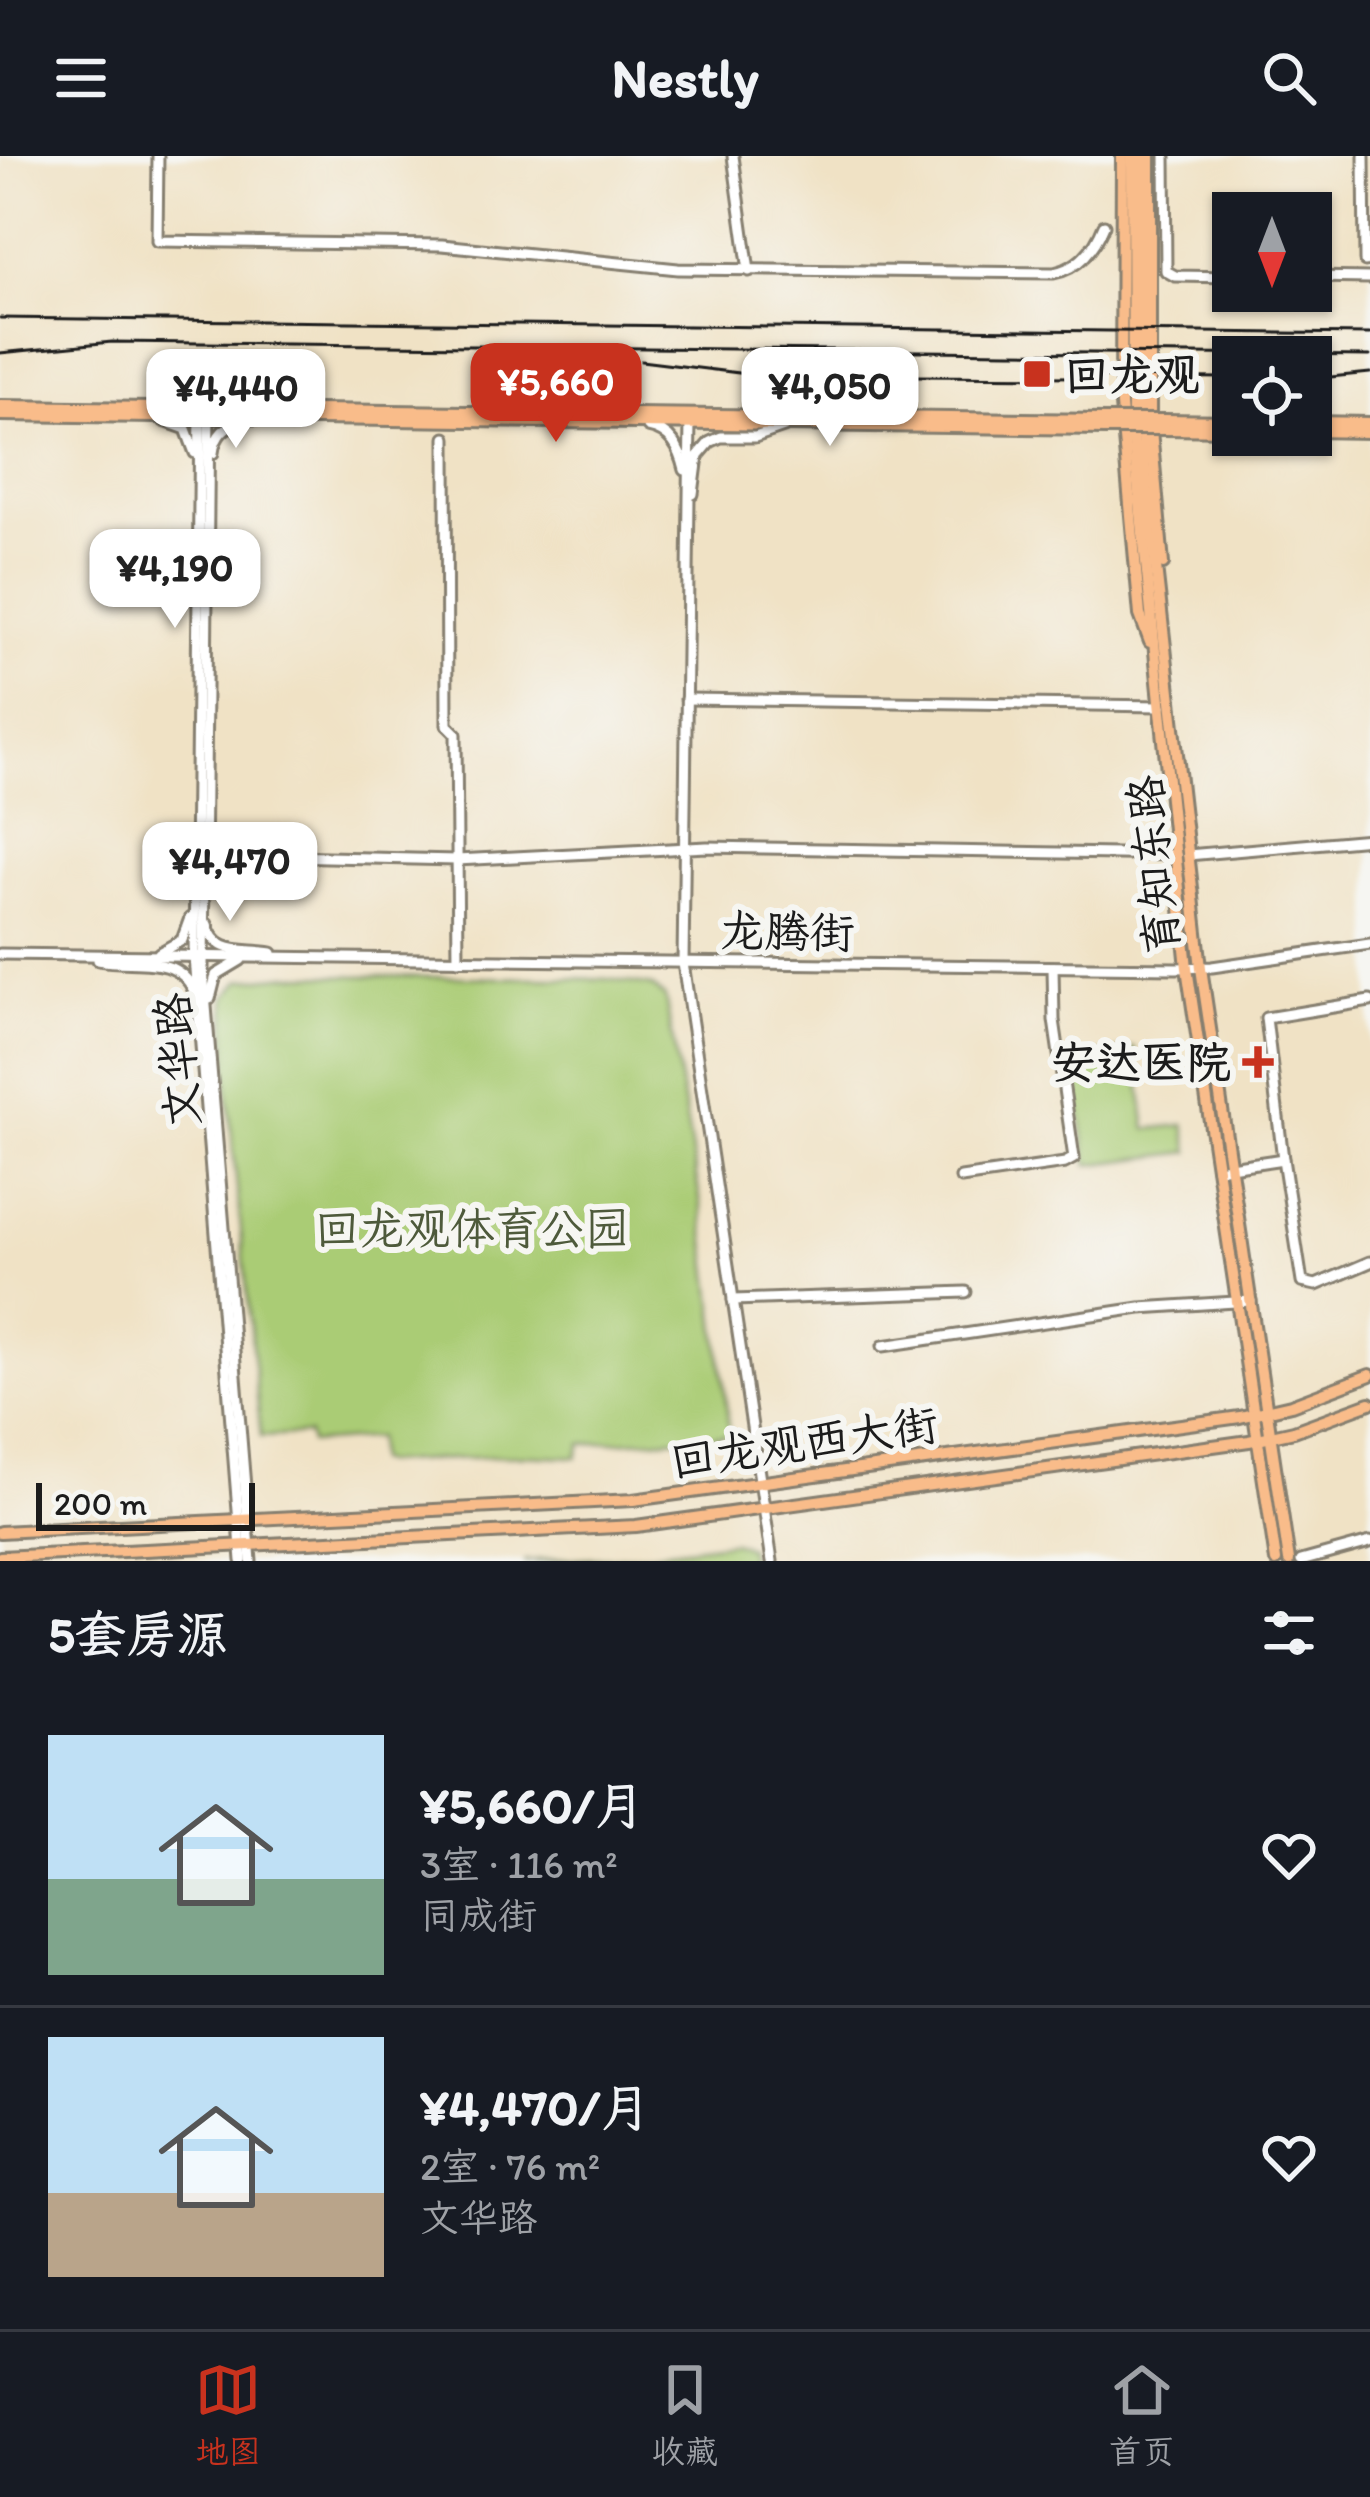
<!DOCTYPE html>
<html lang="zh">
<meta charset="utf-8">
<style>
:root{--surface:#171b24;--page:#242831;--text:#f1f3f6;--muted:#9ea1a6;--line:#363941;--accent:#c8321e}
body{margin:0;font-family:Itim,"LXGW WenKai TC",sans-serif;background:var(--page);color:var(--text);height:100vh;display:flex;flex-direction:column;font-size:45px;white-space:nowrap}
*{box-sizing:border-box;margin:0}
p{font-size:39px;color:var(--muted)}
.icon{flex:none;width:66px;height:66px;fill:none;stroke:currentColor;stroke-width:2;stroke-linecap:round;stroke-linejoin:round}
.map{position:relative;height:1405px;overflow:hidden}
.drawer{display:flex;flex-direction:column;background:var(--surface);flex:1}
.drawer>*{flex:none}
.needle{width:78px;rotate:180deg}
.fabs{position:absolute;left:1212px;top:36px;display:grid;gap:24px}
.fabs a{display:grid;place-items:center;width:120px;height:120px;border-radius:0px;background:var(--surface);box-shadow:0 3px 9px #0004;font-size:60px}
.scale{position:absolute;left:36px;bottom:30px;width:219px;box-sizing:border-box;padding-left:12px;border:6px solid #1c1c1c;border-top:0;font-size:33px;line-height:42px;white-space:nowrap;color:#1c1c1c;-webkit-text-stroke:9px #f6f6f2;paint-order:stroke}
.price{position:absolute;translate:-50% -102px;padding:0 27px;border-radius:24px;background:#fff;color:#222;font-size:39px;line-height:78px;filter:drop-shadow(0 3px 6px #0008)}
.price::after{content:'';position:absolute;left:50%;top:72px;width:36px;height:27px;margin-left:-18px;background:inherit;clip-path:polygon(0 0,100% 0,50% 100%)}
.price.selected{background:var(--accent);color:#fff}
ul{padding:0;list-style:none}
li{display:flex;align-items:center;gap:36px;height:300px;padding:0 48px}
li+li{border-top:3px solid var(--line)}
li span{display:grid;place-items:center;flex:none;width:336px;height:240px;border-radius:0px;color:#555}
li>.icon{margin-inline-start:auto}
span .icon{width:144px;height:144px;fill:#fffc;stroke-width:1}
li b{font-size:51px}
h2{display:flex;justify-content:space-between;align-items:center;height:144px;padding:0 48px;font-size:51px}
header{display:flex;justify-content:space-between;align-items:center;height:156px;padding:0 48px;background:var(--surface);font-size:54px;font-weight:800}
.dock{display:flex;justify-content:space-around;align-items:center;height:168px;border-top:3px solid var(--line);background:var(--surface);font-size:33px;color:var(--muted)}
.dock a{display:grid;justify-items:center;gap:6px}
.dock .selected{color:var(--accent)}
.map>svg:first-child{display:block}
</style>
<header><svg class="icon" aria-label="menu" viewBox="0 0 24 24"><path d="M4 6h16M4 12h16M4 18h16"/></svg>Nestly<svg class="icon" aria-label="search" viewBox="0 0 24 24"><circle cx="10" cy="10" r="6"/><path d="M15 15l6 6"/></svg></header>
<div class="map">
<svg width="1370" height="1405" viewBox="0 0 1370 1405">
<rect width="100%" height="100%" fill="#f6f6f2"/>
<filter id="ink" filterUnits="userSpaceOnUse"><feTurbulence type="fractalNoise" baseFrequency=".00833" numOctaves="2"/><feDisplacementMap in="SourceGraphic" scale="24" xChannelSelector="R" yChannelSelector="G"/><feConvolveMatrix kernelMatrix="1 2 1 2 8 2 1 2 1" color-interpolation-filters="sRGB"/></filter>
<filter id="wash" filterUnits="userSpaceOnUse"><feTurbulence type="fractalNoise" baseFrequency=".004" numOctaves="4" result="noise"/><feDisplacementMap in="SourceGraphic" scale="48" xChannelSelector="R" yChannelSelector="G"/><feGaussianBlur stdDeviation="2.7" result="paint"/><feColorMatrix in="noise" values="0 0 0 0 0 0 0 0 0 0 0 0 0 0 0 0 0 1.4 0 .05"/><feComposite in="paint" operator="in"/></filter>
<g filter="url(#wash)">
<rect width="100%" height="100%" fill="#f0e2c5"/>
<g fill="#aacc74" stroke="#637448" stroke-width="3">
<path d="M 291,819 L 608,823 L 652,830 L 665,841 L 703,1060 L 730,1279 L 581,1288 L 577,1301 L 521,1299 L 382,1307 L 376,1305 L 376,1282 L 310,1287 L 308,1278 L 261,1281 L 228,939 L 226,841 L 241,824 Z"/>
<path d="M 1135,892 L 1147,973 L 1185,969 L 1190,996 L 1088,1009 L 1072,903 Z"/>
<path d="M 732,1386 L 748,1391 L 750,1405 L 523,1405 L 626,1400 Z"/>
</g>
</g>
<g filter="url(#ink)">
<g fill="none" stroke-linecap="round" stroke-linejoin="round">
<g stroke="#867f70" stroke-width="15">
<g id="minor">
<path d="M 158,0 L 157,85 L 442,89 L 678,113 L 1054,117 C 1079,112 1095,92 1104,69"/>
<path d="M 733,0 L 749,115"/>
<path d="M 1165,0 L 1166,115 L 1175,120 L 1233,121"/>
<path d="M 1364,0 L 1365,105"/>
<path d="M 1311,121 L 1370,122"/>
<path d="M 200,254 L 194,801 L 242,1405"/>
<path d="M 209,254 L 203,813 L 251,1405"/>
<path d="M 690,264 L 683,807 L 772,1405"/>
<path d="M 164,265 L 186,273 L 195,297"/>
<path d="M 648,271 C 671,275 680,293 685,314"/>
<path d="M 446,282 L 447,569 L 456,578 L 458,804"/>
<path d="M 213,297 C 215,279 226,268 244,266"/>
<path d="M 693,338 L 698,300 L 710,286 L 721,281 L 755,281 L 784,271"/>
<path d="M 686,543 L 1161,550"/>
<path d="M 1188,699 L 1370,683"/>
<path d="M 204,703 L 203,698 L 457,704 L 707,691 L 1176,699"/>
<path d="M 207,768 C 215,801 245,792 272,797"/>
<path d="M 159,797 L 182,784 L 190,762"/>
<path d="M 0,798 L 1176,812 L 1212,811 L 1370,788"/>
<path d="M 98,804 C 134,811 176,796 194,835"/>
<path d="M 210,843 L 216,819 L 241,804"/>
<path d="M 1283,1003 L 1302,1126 L 1316,1129 L 1370,1106"/>
<path d="M 1217,1013 L 1283,1003 L 1266,862 L 1370,845"/>
<path d="M 961,1022 L 1065,1007 L 1074,1002 L 1054,864 L 1053,811"/>
<path d="M 733,1144 L 966,1136"/>
<path d="M 883,1190 L 1140,1152 L 1251,1145"/>
<path d="M 1301,1405 L 1370,1386"/>
</g>
</g>
<g stroke="#867f70" stroke-width="16">
<g id="major">
<path d="M 1122,0 L 1121,249 L 1140,459 L 1150,486"/>
<path d="M 1132,0 L 1133,278 L 1187,812 L 1276,1405"/>
<path d="M 1141,0 L 1141,249 L 1145,313 L 1201,812 L 1289,1405"/>
<path d="M 1150,0 L 1150,263 L 1163,408"/>
<path d="M 0,250 L 1105,264"/>
<path d="M 0,259 L 1105,273"/>
<path d="M 1165,264 L 1233,265"/>
<path d="M 1311,266 L 1370,267"/>
<path d="M 1165,273 L 1233,274"/>
<path d="M 1311,275 L 1370,276"/>
<path d="M 0,1376 L 633,1344 L 1240,1261 L 1291,1249 L 1370,1219"/>
<path d="M 0,1401 L 636,1370 L 1249,1285 L 1294,1275 L 1370,1247"/>
</g>
</g>
<use href="#minor" stroke="#fff" stroke-width="9"/>
<use href="#major" stroke="#f9bc8a" stroke-width="10"/>
<g stroke="#1c1c1c" stroke-width="3">
<path d="M 0,162 L 1370,178"/>
<path d="M 0,197 L 112,186 L 1370,200"/>
<path d="M 641,205 L 755,219 L 1233,222"/>
<path d="M 1311,223 L 1370,217"/>
</g>
<g stroke="#867f70" stroke-width="16" stroke-linecap="butt">
<g id="major-bridge">
<path d="M 1105,264 L 1165,264"/>
<path d="M 1105,273 L 1165,273"/>
</g>
</g>
<use href="#major-bridge" stroke="#f9bc8a" stroke-width="10"/>
</g>
</g>
<g fill="#c8321e" stroke="#f6f6f2" stroke-width="4.5">
<rect x="1022" y="203" width="30" height="30" rx="6"/>
<path d="M1252 888h12v12h12v12h-12v12h-12v-12h-12v-12h12z"/>
</g>
<g text-anchor="middle" stroke-width="12" stroke-linejoin="round" paint-order="stroke">
<g font-size="45" font-weight="bold" fill="#1c1c1c" stroke="#f6f6f2" text-anchor="start">
<text x="1064" y="234">回龙观</text>
<text x="1231" y="922" text-anchor="end">安达医院</text>
</g>
<g font-size="45" fill="#1c1c1c" stroke="#f6f6f2">
<text transform="translate(1153 709) rotate(-96)" y="16">育知东路</text>
<text transform="translate(787 775) rotate(1)" y="16">龙腾街</text>
<text transform="translate(177 904) rotate(-95)" y="16">文华路</text>
<text transform="translate(804 1286) rotate(-8)" y="16">回龙观西大街</text>
</g>
<g font-size="45" fill="#4e5a3b" stroke="#f6f6f2">
<text x="472" y="1088">回龙观体育公园</text>
</g>
</g>
</svg>
<div class="fabs">
<a><svg class="needle" viewBox="-14 -14 28 28"><path d="M0-13l5 13h-10z" fill="#e53935"/><path d="M0 13l5-13h-10z" fill="#9ea1a6"/></svg></a>
<a><svg class="icon" aria-label="locate" viewBox="0 0 24 24"><circle cx="12" cy="12" r="6"/><path d="M12 2v4M12 18v4M2 12h4M18 12h4"/></svg></a>
</div>
<div class="scale">200 m</div>
<b class="price selected" style="left:556px;top:289px">¥5,660</b>
<b class="price" style="left:830px;top:293px">¥4,050</b>
<b class="price" style="left:236px;top:295px">¥4,440</b>
<b class="price" style="left:175px;top:475px">¥4,190</b>
<b class="price" style="left:230px;top:768px">¥4,470</b>
</div>
<section class="drawer">
<h2>5套房源<svg class="icon" aria-label="filters" viewBox="0 0 24 24"><path d="M4 7h16M4 17h16"/><circle cx="9" cy="7" r="2"/><circle cx="15" cy="17" r="2"/></svg></h2>
<ul>
<li><span style="background:linear-gradient(#bfe0f5 60%,#7fa58c 0)"><svg class="icon" aria-label="home" viewBox="0 0 24 24"><path d="M3 11l9-7 9 7M6 9v11h12V9"/></svg></span><div><b>¥5,660/月</b><p>3室 · 116 m²</p><p>同成街</p></div><svg class="icon" aria-label="heart" viewBox="0 0 24 24"><path d="M12 20l-8-8c-3-5 5-10 8-4 3-6 11-1 8 4z"/></svg></li>
<li><span style="background:linear-gradient(#bfe0f5 65%,#b9a48a 0)"><svg class="icon" aria-label="home" viewBox="0 0 24 24"><path d="M3 11l9-7 9 7M6 9v11h12V9"/></svg></span><div><b>¥4,470/月</b><p>2室 · 76 m²</p><p>文华路</p></div><svg class="icon" aria-label="heart" viewBox="0 0 24 24"><path d="M12 20l-8-8c-3-5 5-10 8-4 3-6 11-1 8 4z"/></svg></li>
</ul>
</section>
<nav class="dock">
<a class="selected"><svg class="icon" aria-label="map" viewBox="0 0 24 24"><path d="M3 6l6-2 6 2 6-2v14l-6 2-6-2-6 2zM9 4v14M15 6v14"/></svg>地图</a>
<a><svg class="icon" aria-label="saved" viewBox="0 0 24 24"><path d="M7 4h10v16l-5-4-5 4z"/></svg>收藏</a>
<a><svg class="icon" aria-label="home" viewBox="0 0 24 24"><path d="M3 11l9-7 9 7M6 9v11h12V9"/></svg>首页</a>
</nav>
